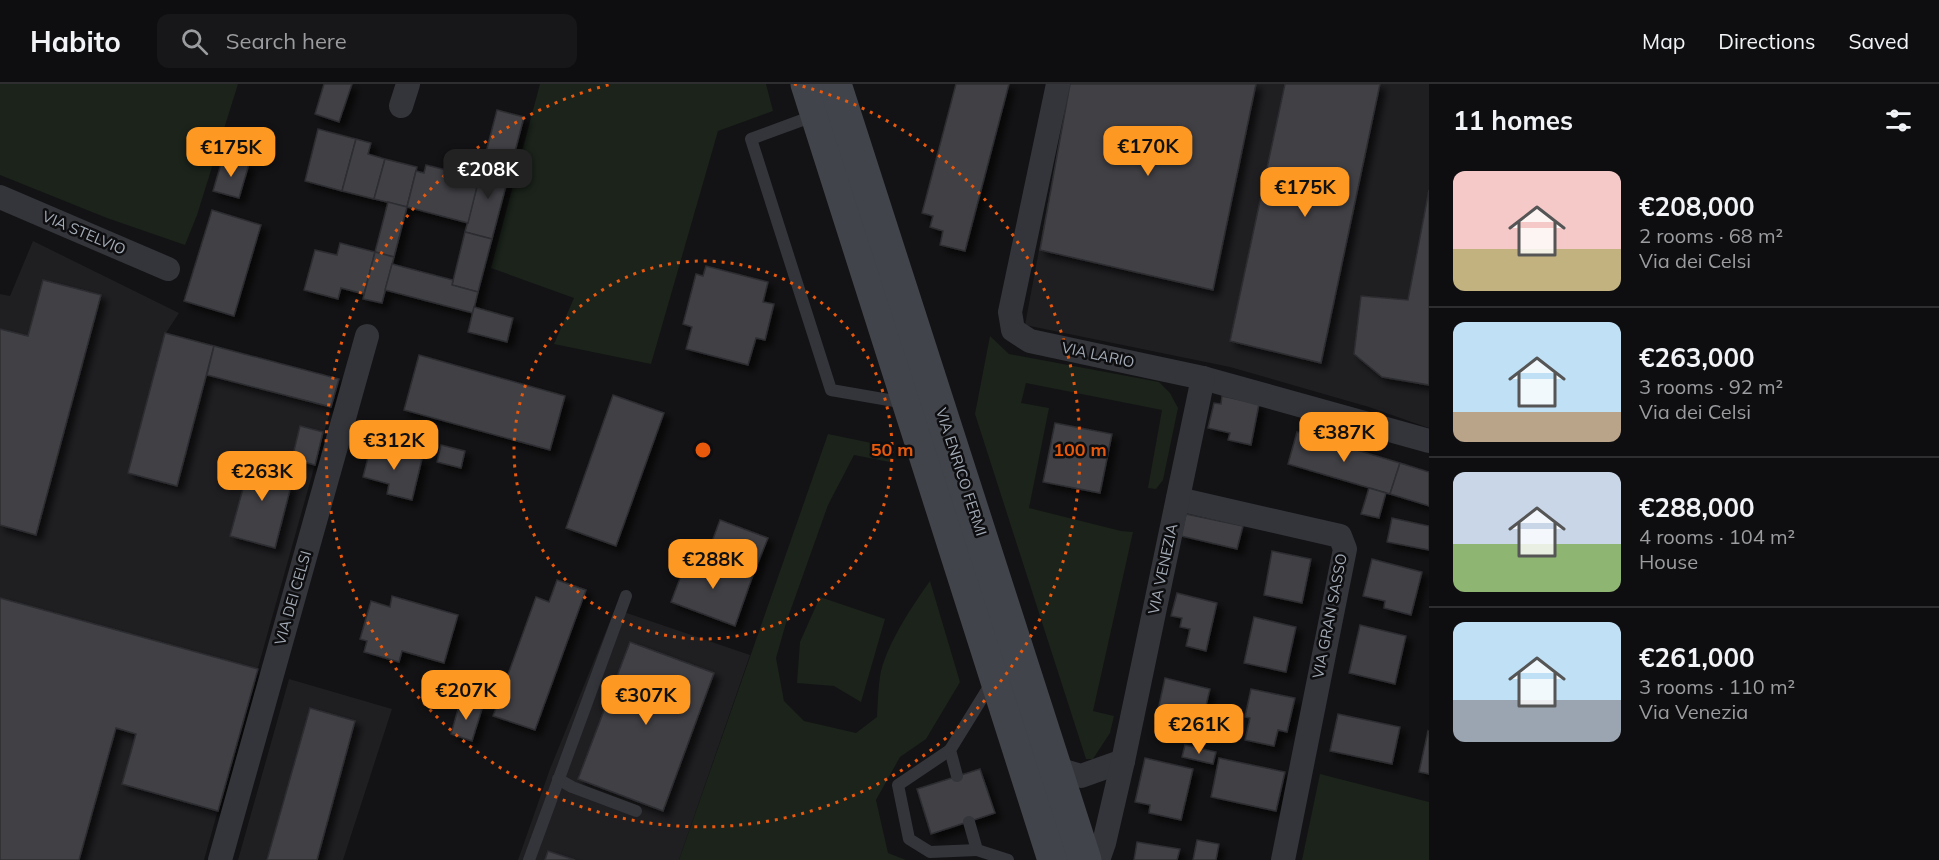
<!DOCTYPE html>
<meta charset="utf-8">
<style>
:root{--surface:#0e0e10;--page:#171719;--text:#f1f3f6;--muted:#9b9c9f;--line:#2e2e30;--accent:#fd9922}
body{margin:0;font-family:Mulish,sans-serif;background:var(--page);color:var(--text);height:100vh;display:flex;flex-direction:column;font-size:22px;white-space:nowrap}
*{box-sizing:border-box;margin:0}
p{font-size:20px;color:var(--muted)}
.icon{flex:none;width:33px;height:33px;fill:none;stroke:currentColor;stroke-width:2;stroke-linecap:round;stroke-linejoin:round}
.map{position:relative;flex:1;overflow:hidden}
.panel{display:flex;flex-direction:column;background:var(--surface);width:510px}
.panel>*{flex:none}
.price{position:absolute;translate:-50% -51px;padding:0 14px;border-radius:12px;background:var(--accent);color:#111;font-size:20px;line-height:39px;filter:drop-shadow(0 2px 3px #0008)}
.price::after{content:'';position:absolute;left:50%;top:36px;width:18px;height:14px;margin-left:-9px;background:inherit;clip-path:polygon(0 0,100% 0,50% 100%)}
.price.on{background:#222;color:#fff}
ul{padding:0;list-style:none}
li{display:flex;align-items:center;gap:18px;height:150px;padding:0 24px}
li+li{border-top:2px solid var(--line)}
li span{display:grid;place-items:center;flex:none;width:168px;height:120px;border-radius:12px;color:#555}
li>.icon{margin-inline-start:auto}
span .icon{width:72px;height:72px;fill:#fffc;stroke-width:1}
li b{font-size:26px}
h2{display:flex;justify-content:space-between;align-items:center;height:72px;padding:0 24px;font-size:26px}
header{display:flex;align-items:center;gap:36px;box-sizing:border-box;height:84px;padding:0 30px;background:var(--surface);border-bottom:2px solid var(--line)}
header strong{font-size:28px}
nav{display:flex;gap:33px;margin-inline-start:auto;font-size:21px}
.search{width:420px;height:54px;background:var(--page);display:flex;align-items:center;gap:15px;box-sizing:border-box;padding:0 21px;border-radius:12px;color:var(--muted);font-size:22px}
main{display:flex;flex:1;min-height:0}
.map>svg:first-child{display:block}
</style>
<header>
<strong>Habito</strong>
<div class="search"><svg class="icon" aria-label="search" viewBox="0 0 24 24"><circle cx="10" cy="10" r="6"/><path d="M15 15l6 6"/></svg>Search here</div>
<nav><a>Map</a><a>Directions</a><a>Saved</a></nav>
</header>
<main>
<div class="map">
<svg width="1429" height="776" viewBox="0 0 1429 776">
<defs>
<filter id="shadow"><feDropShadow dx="5.5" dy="5.5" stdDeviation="3" flood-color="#0009"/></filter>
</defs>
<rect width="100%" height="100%" fill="#131315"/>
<g fill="#1f1f22">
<path d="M 1070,0 L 1429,0 L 1429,344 L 1369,323 L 1230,283 L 1025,241 Z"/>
<path d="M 33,157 L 179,229 L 166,249 L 339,295 L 204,776 L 0,776 L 0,210 L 10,212 Z"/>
<path d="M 615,525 L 750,571 L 679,776 L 518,776 L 550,685 Z"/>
<path d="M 289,595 L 392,625 L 343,776 L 238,776 Z"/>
</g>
<g fill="#1b231b">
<path d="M 0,0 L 238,0 L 197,131 L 185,161 L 107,134 L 0,91 Z"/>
<path d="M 540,0 L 766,0 L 773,27 L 718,47 L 651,280 L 554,260 L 574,214 L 491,184 Z"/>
<path d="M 990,252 L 1009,270 L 1159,298 L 1170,309 L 1178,324 L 1163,396 L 1156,405 L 1148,404 L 1162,326 L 1026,299 L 1021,319 L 1049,324 L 1029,424 L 1121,447 L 1133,448 L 1093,627 L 1114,632 L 1110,649 L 1093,675 L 1086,675 L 975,330 Z"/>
<path d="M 828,350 L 891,363 L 890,378 L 854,371 L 828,421 L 786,539 L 776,574 L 784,617 L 804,637 L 856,649 L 877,633 C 878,618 878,602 881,587 C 889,557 912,522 930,497 L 960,598 L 926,655 L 900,673 L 876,716 L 888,769 L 906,776 L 679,776 Z"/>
<path d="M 820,513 L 885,535 L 861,618 L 834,602 L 797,599 L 800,558 Z"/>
<path d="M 1320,690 L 1429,718 L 1429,776 L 1302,776 Z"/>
</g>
<g fill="#3f4145" stroke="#2d2d31" stroke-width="1.5" filter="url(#shadow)">
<path d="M 324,0 L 352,0 L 339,38 L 315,30 Z"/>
<path d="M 956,0 L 1009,0 L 965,167 L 940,161 L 943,147 L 930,143 L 933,132 L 922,129 Z"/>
<path d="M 1070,0 L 1256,0 L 1213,206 L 1040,166 Z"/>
<path d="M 1285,0 L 1380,0 L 1321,279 L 1230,257 Z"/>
<path d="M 497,26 L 524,33 L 511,83 L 484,76 Z"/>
<path d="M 318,45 L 356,55 L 342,107 L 305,97 Z"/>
<path d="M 356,55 L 371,59 L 368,70 L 385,75 L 374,115 L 342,107 Z"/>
<path d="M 223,73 L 249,80 L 239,114 L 213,107 Z"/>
<path d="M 385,75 L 417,83 L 407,123 L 374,115 Z"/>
<path d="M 484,76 L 511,83 L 492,155 L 465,148 Z"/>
<path d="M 426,81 L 479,94 L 468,139 L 407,123 L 416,87 L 424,89 Z"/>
<path d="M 1429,106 L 1429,301 L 1382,293 L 1354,270 L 1361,212 L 1408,216 Z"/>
<path d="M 388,118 L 407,123 L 394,173 L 375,168 Z"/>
<path d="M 212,126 L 261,141 L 234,232 L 184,217 Z"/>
<path d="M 465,148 L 492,155 L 478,208 L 452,201 Z"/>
<path d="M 340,159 L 375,168 L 364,210 L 341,204 L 338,215 L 304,206 L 315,166 L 337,171 Z"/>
<path d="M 375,168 L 394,173 L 382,219 L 363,215 Z"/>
<path d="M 392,180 L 453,196 L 452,201 L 478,208 L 473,229 L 385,206 Z"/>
<path d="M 706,182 L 768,198 L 763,218 L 774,220 L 765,256 L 756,254 L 748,281 L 686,265 L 692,243 L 683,240 L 696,190 L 703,192 Z"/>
<path d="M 43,196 L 101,211 L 36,451 L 0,441 L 0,245 L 28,252 Z"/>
<path d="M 474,223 L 513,234 L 507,258 L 468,248 Z"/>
<path d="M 165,249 L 214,262 L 177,402 L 128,389 Z"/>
<path d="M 214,262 L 339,295 L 331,323 L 207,291 Z"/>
<path d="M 419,271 L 565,312 L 550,366 L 404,326 Z"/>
<path d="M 613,311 L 664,329 L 616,462 L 566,444 Z"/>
<path d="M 1222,312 L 1259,320 L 1251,361 L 1228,356 L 1230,349 L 1208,344 L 1214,319 L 1221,320 Z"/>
<path d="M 1055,339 L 1112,350 L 1100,409 L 1043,398 Z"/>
<path d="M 300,342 L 323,348 L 315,381 L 292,375 Z"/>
<path d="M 1297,348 L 1400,379 L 1390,410 L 1288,380 Z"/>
<path d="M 441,361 L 465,367 L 461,384 L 437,378 Z"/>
<path d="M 371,362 L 422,375 L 412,416 L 387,410 L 389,400 L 363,393 Z"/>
<path d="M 253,368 L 285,377 L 279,399 L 291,402 L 275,464 L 230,452 Z"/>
<path d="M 1400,379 L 1429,388 L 1429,422 L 1390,410 Z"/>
<path d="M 1369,404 L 1386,409 L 1379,434 L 1361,430 Z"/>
<path d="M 1186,430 L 1243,442 L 1237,465 L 1181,452 Z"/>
<path d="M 1392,434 L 1429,442 L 1429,466 L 1387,458 Z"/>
<path d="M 720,436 L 768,454 L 753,491 L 706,474 Z"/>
<path d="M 1272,467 L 1311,475 L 1302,519 L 1264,511 Z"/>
<path d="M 696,470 L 753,491 L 735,542 L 671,518 L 685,481 L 691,483 Z"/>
<path d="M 1372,475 L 1422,488 L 1411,531 L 1384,524 L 1385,517 L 1363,512 Z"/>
<path d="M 557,496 L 586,506 L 535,646 L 493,632 L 536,513 L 549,518 Z"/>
<path d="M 1177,509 L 1217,519 L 1206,567 L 1186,562 L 1190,545 L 1180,543 L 1182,534 L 1171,532 Z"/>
<path d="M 392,512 L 458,531 L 444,579 L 402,567 L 399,578 L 364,568 L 367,557 L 360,555 L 371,517 L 390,523 Z"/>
<path d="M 0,514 L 258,585 L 218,727 L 122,700 L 136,650 L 116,644 L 79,776 L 0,776 Z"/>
<path d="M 1254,533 L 1296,543 L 1286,588 L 1244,579 Z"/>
<path d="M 1360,541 L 1406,552 L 1395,600 L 1349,589 Z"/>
<path d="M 630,558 L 714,589 L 663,727 L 578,695 Z"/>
<path d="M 1165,594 L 1210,605 L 1199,650 L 1155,640 Z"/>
<path d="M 1251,605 L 1295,614 L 1287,648 L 1278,646 L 1274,662 L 1245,656 L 1250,634 L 1245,633 Z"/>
<path d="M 460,618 L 482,625 L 472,657 L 451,650 Z"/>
<path d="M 310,624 L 355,637 L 317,776 L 267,776 Z"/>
<path d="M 1338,630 L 1400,643 L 1392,680 L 1330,667 Z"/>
<path d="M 1428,647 L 1429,648 L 1429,690 L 1419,688 Z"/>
<path d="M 1185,661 L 1216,668 L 1213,680 L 1182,673 Z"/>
<path d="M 1145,674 L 1193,685 L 1181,736 L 1149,729 L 1150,721 L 1135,718 Z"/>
<path d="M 1219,674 L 1285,688 L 1276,727 L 1211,713 Z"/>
<path d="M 980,685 L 995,729 L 931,750 L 917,705 Z"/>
<path d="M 1197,756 L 1219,760 L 1216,776 L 1193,776 Z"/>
<path d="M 1137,758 L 1180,765 L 1177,776 L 1134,776 Z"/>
<path d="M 548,767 L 575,776 L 545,776 Z"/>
</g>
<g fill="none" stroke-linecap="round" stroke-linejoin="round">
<g stroke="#33353a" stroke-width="12">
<path d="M 816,31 L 751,55 L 831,306 L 906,319"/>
<path d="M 950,666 L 898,701 L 909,755 L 930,768 L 977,766"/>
<path d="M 957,692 L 950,666 L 992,598"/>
<path d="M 558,695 L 572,703 L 636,727"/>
<path d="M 969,738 L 977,766 L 1008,776"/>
<path d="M 529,776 L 626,512"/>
</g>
<g stroke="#33353a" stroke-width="24">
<path d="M 1058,0 L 1010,228 L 1013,246 L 1030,257 L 1203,294 L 1429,357"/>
<path d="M 401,22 L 408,0"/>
<path d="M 0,113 L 168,185"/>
<path d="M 1178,415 L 1340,452 L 1345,465 L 1283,776"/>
<path d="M 1057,685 L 1081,692 L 1123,677"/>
<path d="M 220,776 L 367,252"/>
<path d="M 1098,776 L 1104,759 L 1123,677 L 1203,294"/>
</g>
<g stroke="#41444a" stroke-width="33">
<path d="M 807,0 L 1054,776"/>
<path d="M 835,0 L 1085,776"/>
</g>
</g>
<g fill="none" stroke="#e8590c" stroke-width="3" stroke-dasharray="3 6">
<circle cx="703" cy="366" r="189"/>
<path d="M794 0A377 377 0 1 1 612 0"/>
</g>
<g text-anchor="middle" stroke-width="5" stroke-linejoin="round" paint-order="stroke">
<g font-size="15" fill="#a3abb6" stroke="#0e0e10">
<text transform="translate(84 149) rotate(23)" y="5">VIA STELVIO</text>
<text transform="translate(1098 271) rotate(12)" y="5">VIA LARIO</text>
<text transform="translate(961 388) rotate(72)" y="5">VIA ENRICO FERMI</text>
<text transform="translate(1163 485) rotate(-78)" y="5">VIA VENEZIA</text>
<text transform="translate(293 514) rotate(-74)" y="5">VIA DEI CELSI</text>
<text transform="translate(1330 532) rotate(-79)" y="5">VIA GRAN SASSO</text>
</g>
</g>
<circle cx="703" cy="366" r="9" fill="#e8590c" stroke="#0e0e10" stroke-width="3"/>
<g font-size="18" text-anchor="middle" font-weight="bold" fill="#e8590c" stroke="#0e0e10" stroke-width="5" stroke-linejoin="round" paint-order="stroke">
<text x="892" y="372">50 m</text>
<text x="1080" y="372">100 m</text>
</g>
</svg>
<b class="price" style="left:1148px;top:93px">€170K</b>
<b class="price" style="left:231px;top:94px">€175K</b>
<b class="price on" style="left:488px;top:116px">€208K</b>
<b class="price" style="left:1305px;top:134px">€175K</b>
<b class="price" style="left:1344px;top:379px">€387K</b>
<b class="price" style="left:394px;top:387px">€312K</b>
<b class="price" style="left:262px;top:418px">€263K</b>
<b class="price" style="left:713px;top:506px">€288K</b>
<b class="price" style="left:466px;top:637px">€207K</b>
<b class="price" style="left:646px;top:642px">€307K</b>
<b class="price" style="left:1199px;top:671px">€261K</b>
</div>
<section class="panel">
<h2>11 homes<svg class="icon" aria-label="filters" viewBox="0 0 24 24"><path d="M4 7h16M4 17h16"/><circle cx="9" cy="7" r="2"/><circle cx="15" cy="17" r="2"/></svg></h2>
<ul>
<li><span style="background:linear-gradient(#f6c9c9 65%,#c2b280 0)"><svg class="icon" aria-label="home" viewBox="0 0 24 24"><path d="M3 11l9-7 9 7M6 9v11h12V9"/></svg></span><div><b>€208,000</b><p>2 rooms · 68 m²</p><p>Via dei Celsi</p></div></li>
<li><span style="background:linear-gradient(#bfe0f5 75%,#b9a48a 0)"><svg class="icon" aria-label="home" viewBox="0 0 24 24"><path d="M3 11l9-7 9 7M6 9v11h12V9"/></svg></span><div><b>€263,000</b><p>3 rooms · 92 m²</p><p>Via dei Celsi</p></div></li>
<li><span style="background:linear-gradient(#c9d6e8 60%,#8fb573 0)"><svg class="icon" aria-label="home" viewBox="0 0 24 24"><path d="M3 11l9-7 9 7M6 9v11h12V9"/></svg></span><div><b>€288,000</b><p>4 rooms · 104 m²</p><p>House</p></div></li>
<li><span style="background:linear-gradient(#bfe0f5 65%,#9aa5b1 0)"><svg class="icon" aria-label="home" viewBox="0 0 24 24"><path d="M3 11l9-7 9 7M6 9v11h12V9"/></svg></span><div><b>€261,000</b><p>3 rooms · 110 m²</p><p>Via Venezia</p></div></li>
</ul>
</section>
</main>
